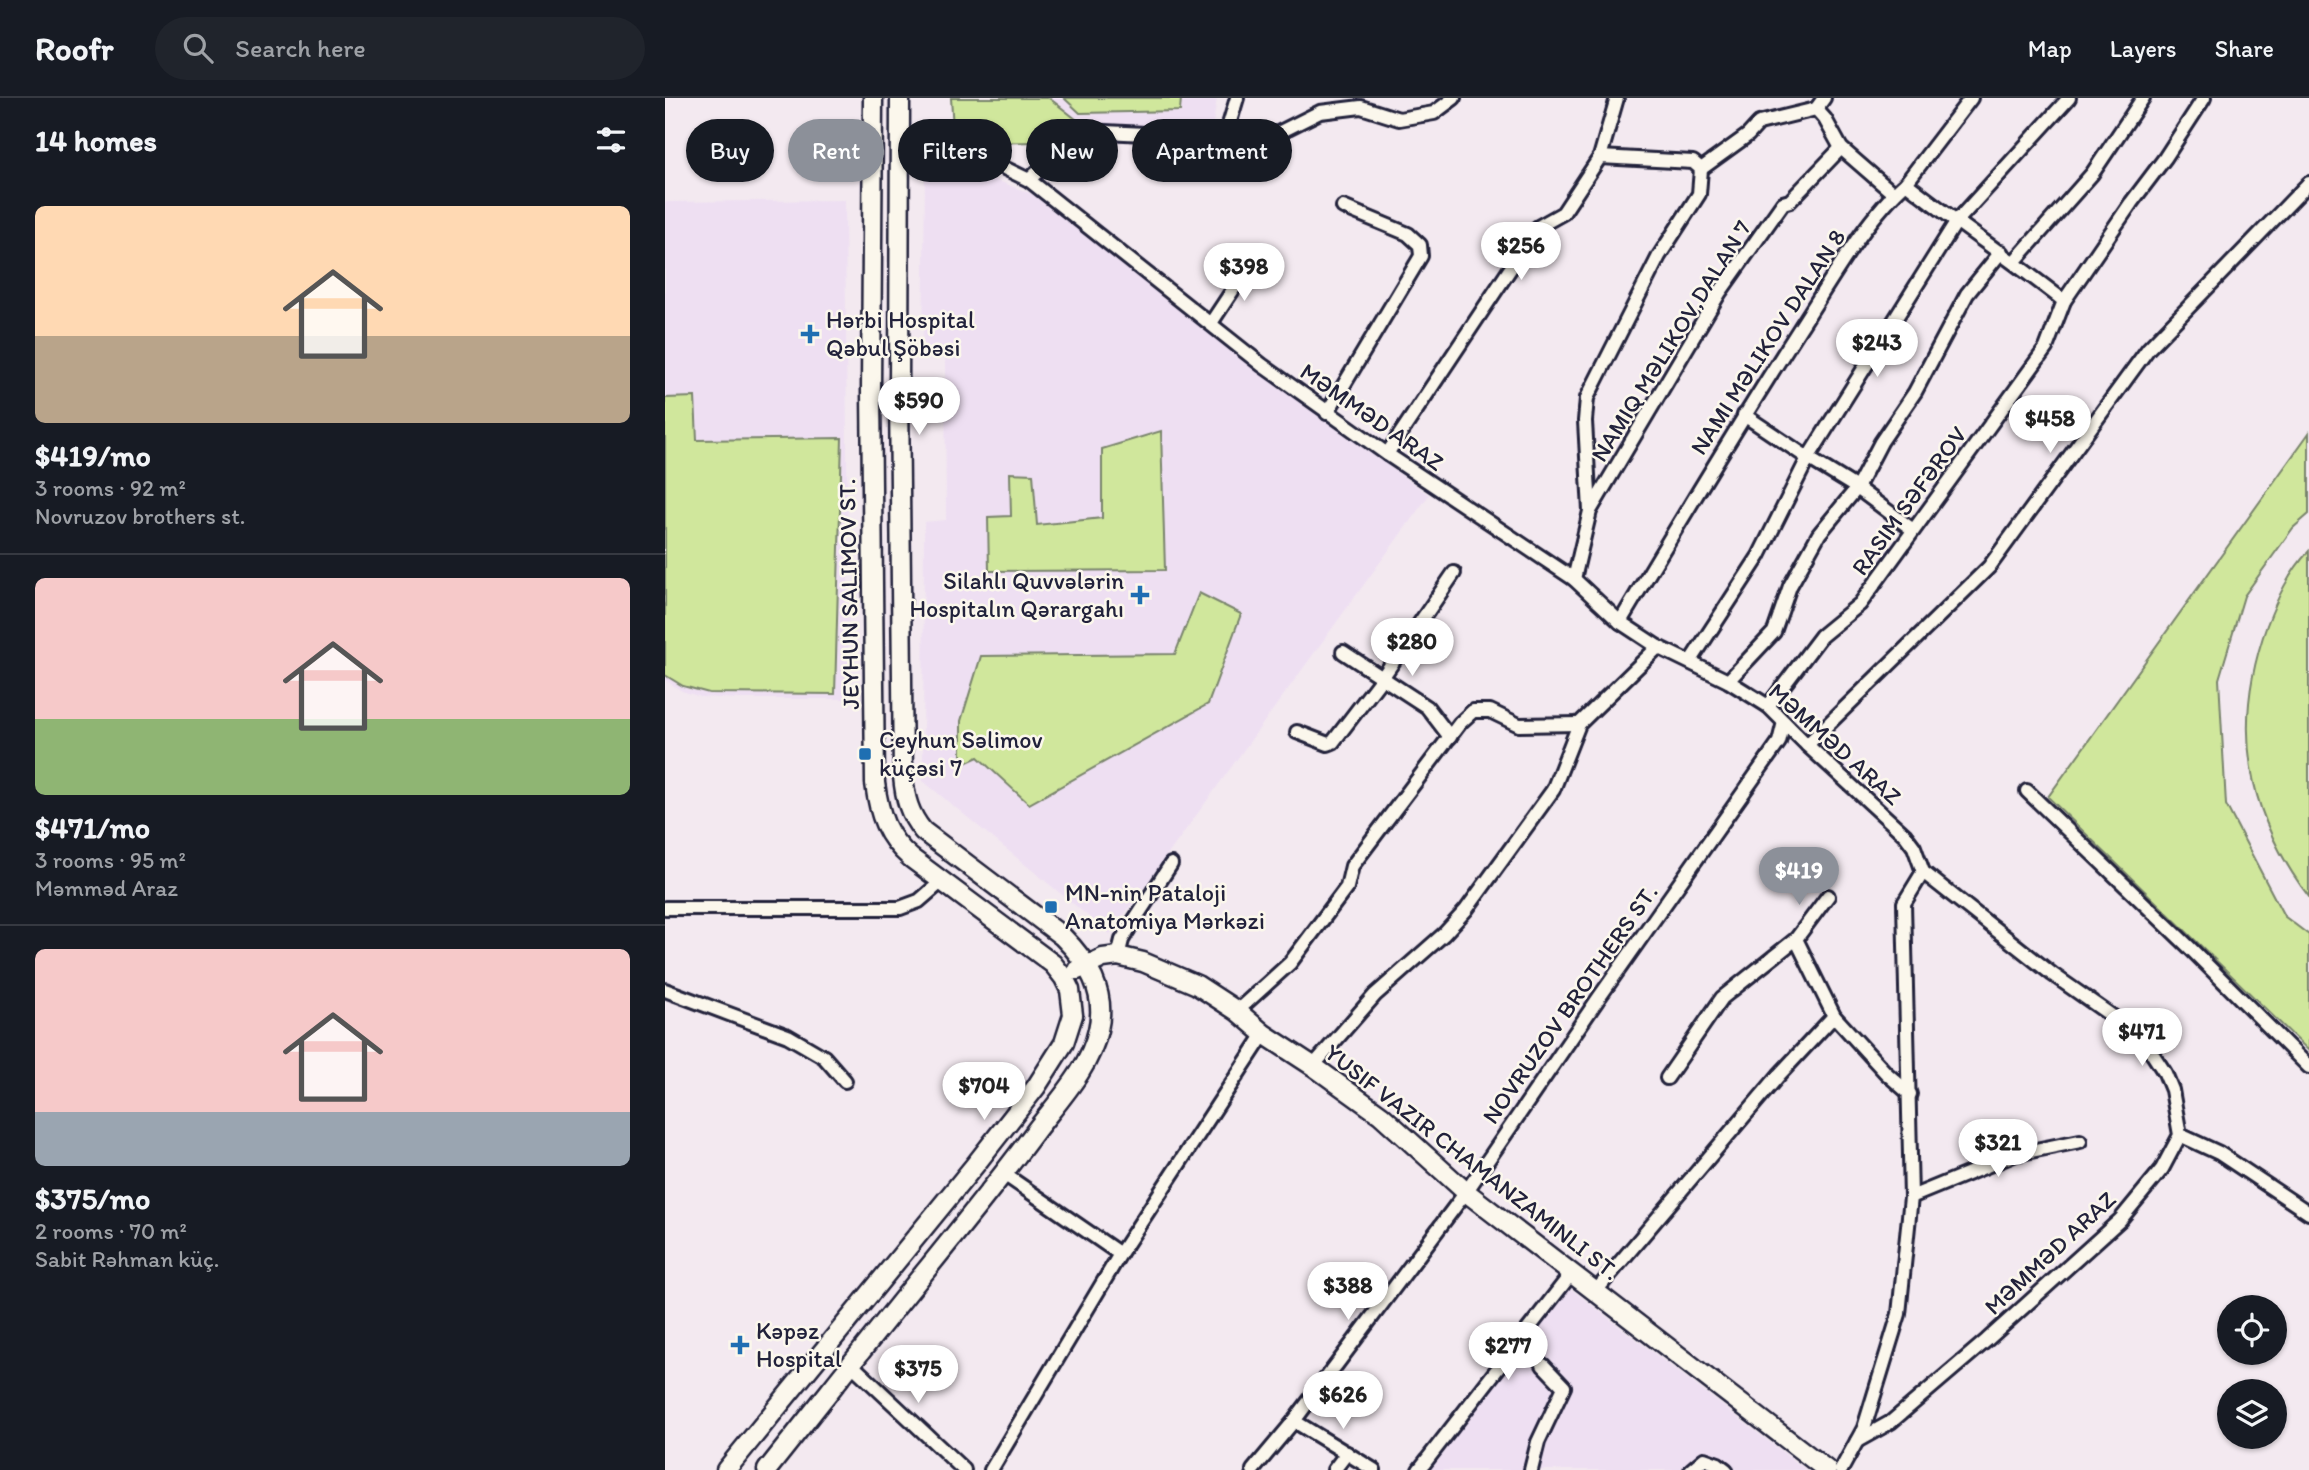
<!DOCTYPE html>
<meta charset="utf-8">
<style>
:root{--surface:#171b24;--page:#20242c;--text:#f1f3f6;--muted:#9ea1a6;--line:#363941;--accent:#8c9099}
body{margin:0;font-family:Itim,sans-serif;background:var(--page);color:var(--text);height:100vh;display:flex;flex-direction:column;font-size:26px;white-space:nowrap}
*{box-sizing:border-box;margin:0}
p{font-size:23px;color:var(--muted)}
.icon{flex:none;width:38px;height:38px;fill:none;stroke:currentColor;stroke-width:2;stroke-linecap:round;stroke-linejoin:round}
.map{position:relative;flex:1;overflow:hidden}
.details{display:flex;flex-direction:column;background:var(--surface);width:665px}
.details>*{flex:none}
.hud{position:absolute;left:21px;top:21px;width:665px;height:63px;display:flex;gap:14px}
.fabs{position:absolute;left:1552px;top:1197px;display:grid;gap:14px}
.fabs a{display:grid;place-items:center;width:70px;height:70px;border-radius:50%;background:var(--surface);box-shadow:0 2px 5px #0004;font-size:35px}
.price{position:absolute;translate:-50% -60px;padding:0 16px;border-radius:24px;background:#fff;color:#222;font-size:23px;line-height:46px;filter:drop-shadow(0 2px 4px #0008)}
.price::after{content:'';position:absolute;left:50%;top:42px;width:21px;height:16px;margin-left:-10px;background:inherit;clip-path:polygon(0 0,100% 0,50% 100%)}
.price.current{background:var(--accent);color:#fff}
ul{padding:0;list-style:none}
li{display:grid;align-content:center;gap:14px;height:371px;padding:0 35px}
li+li{border-top:2px solid var(--line)}
li span{display:grid;place-items:center;height:217px;border-radius:10px;color:#555}
li>.icon{margin-inline-start:auto}
span .icon{width:126px;height:126px;fill:#fffc;stroke-width:1}
li b{font-size:30px}
h2{display:flex;justify-content:space-between;align-items:center;height:84px;padding:0 35px;font-size:30px}
.chip{padding:0 24px;border-radius:32px;background:var(--surface);box-shadow:0 2px 5px #0004;font-size:24px;line-height:63px}
.chip.current{background:var(--accent);color:#fff}
header{display:flex;align-items:center;gap:42px;box-sizing:border-box;height:98px;padding:0 35px;background:var(--surface);border-bottom:2px solid var(--line)}
header strong{font-size:33px}
nav{display:flex;gap:38px;margin-inline-start:auto;font-size:24px}
.search{width:490px;height:63px;background:var(--page);display:flex;align-items:center;gap:18px;box-sizing:border-box;padding:0 24px;border-radius:38px;color:var(--muted);font-size:26px}
main{display:flex;flex:1;min-height:0}
.map>svg:first-child{display:block}
</style>
<header>
<strong>Roofr</strong>
<div class="search"><svg class="icon" aria-label="search" viewBox="0 0 24 24"><circle cx="10" cy="10" r="6"/><path d="M15 15l6 6"/></svg>Search here</div>
<nav><a>Map</a><a>Layers</a><a>Share</a></nav>
</header>
<main>
<section class="details">
<h2>14 homes<svg class="icon" aria-label="filters" viewBox="0 0 24 24"><path d="M4 7h16M4 17h16"/><circle cx="9" cy="7" r="2"/><circle cx="15" cy="17" r="2"/></svg></h2>
<ul>
<li><span style="background:linear-gradient(#ffd9b3 60%,#b9a48a 0)"><svg class="icon" aria-label="home" viewBox="0 0 24 24"><path d="M3 11l9-7 9 7M6 9v11h12V9"/></svg></span><div><b>$419/mo</b><p>3 rooms · 92 m²</p><p>Novruzov brothers st.</p></div></li>
<li><span style="background:linear-gradient(#f6c9c9 65%,#8fb573 0)"><svg class="icon" aria-label="home" viewBox="0 0 24 24"><path d="M3 11l9-7 9 7M6 9v11h12V9"/></svg></span><div><b>$471/mo</b><p>3 rooms · 95 m²</p><p>Məmməd Araz</p></div></li>
<li><span style="background:linear-gradient(#f6c9c9 75%,#9aa5b1 0)"><svg class="icon" aria-label="home" viewBox="0 0 24 24"><path d="M3 11l9-7 9 7M6 9v11h12V9"/></svg></span><div><b>$375/mo</b><p>2 rooms · 70 m²</p><p>Sabit Rəhman küç.</p></div></li>
</ul>
</section>
<div class="map">
<svg width="1644" height="1372" viewBox="0 0 1644 1372">
<rect width="100%" height="100%" fill="#f3e9f0"/>
<filter id="ink" filterUnits="userSpaceOnUse"><feTurbulence type="fractalNoise" baseFrequency=".0143" numOctaves="2"/><feDisplacementMap in="SourceGraphic" scale="14" xChannelSelector="R" yChannelSelector="G"/><feConvolveMatrix kernelMatrix="1 2 1 2 8 2 1 2 1" color-interpolation-filters="sRGB"/></filter>
<g filter="url(#ink)">
<g fill="#eedff2">
<path d="M 384,0 L 552,0 L 545,45 L 505,35 L 412,22 Z"/>
<path d="M 260,77 L 323,79 L 367,96 L 615,290 L 764,397 L 445,836 L 258,683 L 259,424 L 281,422 L 280,261 L 258,258 Z"/>
<path d="M 180,102 L 184,601 L 76,601 L 36,599 L 17,593 L 0,582 L 0,104 Z"/>
<path d="M 902,1188 L 1141,1372 L 761,1372 Z"/>
</g>
<g fill="#d0e79c" stroke="#79846c" stroke-width="2">
<path d="M 286,0 L 384,0 L 412,22 L 377,44 L 289,45 Z"/>
<path d="M 399,0 L 516,0 L 515,13 L 415,15 Z"/>
<path d="M 30,299 L 32,342 L 177,340 L 170,596 L 44,595 L 18,588 L 0,577 L 0,300 Z"/>
<path d="M 496,333 L 500,472 L 324,473 L 323,419 L 346,418 L 345,375 L 368,376 L 372,427 L 437,420 L 437,351 Z"/>
<path d="M 1644,335 L 1644,416 L 1628,430 L 1579,498 L 1554,581 L 1561,707 L 1619,818 L 1644,837 L 1644,953 L 1383,699 Z"/>
<path d="M 1644,453 L 1644,799 C 1581,715 1566,627 1602,527 C 1612,501 1624,474 1644,453 Z"/>
<path d="M 534,495 L 576,516 L 543,606 L 364,706 L 313,659 L 296,667 L 296,623 L 316,558 L 510,556 Z"/>
</g>
<g fill="none" stroke-linecap="round" stroke-linejoin="round">
<g stroke="#22223b" stroke-width="18">
<g id="minor">
<path d="M 572,0 L 560,40 L 613,35 L 655,14 L 696,9 L 734,21 L 769,15 L 789,0"/>
<path d="M 1151,11 L 1159,0"/>
<path d="M 935,59 L 1028,64 L 1036,71 L 1083,37 L 1094,25 L 1151,11 L 1160,21 L 1176,50 L 1229,96"/>
<path d="M 235,61 L 331,66 L 364,82 L 597,267 L 722,356 L 909,481 L 955,524 L 993,549 L 1063,583 L 1103,608 L 1142,647 L 1240,737 L 1249,749 L 1258,774 L 1387,876 L 1467,932 L 1483,949 L 1500,975 L 1507,992 L 1515,1037 L 1497,1071 L 1455,1122 L 1322,1242 L 1226,1324 L 1192,1343"/>
<path d="M 364,82 L 411,37 L 420,33 L 560,40"/>
<path d="M 1241,85 C 1293,126 1347,162 1399,203"/>
<path d="M 1349,164 L 1427,76 L 1478,0"/>
<path d="M 546,225 L 585,166"/>
<path d="M 662,315 L 756,158 L 755,147 L 743,136 L 678,109"/>
<path d="M 1079,317 L 1143,360 L 1192,390 L 1248,432"/>
<path d="M 722,356 L 873,129 L 898,115 L 935,59 L 952,0"/>
<path d="M 925,413 L 920,323 L 922,300 L 994,158 L 1034,96 L 1036,71"/>
<path d="M 909,481 L 925,413 L 1055,194 L 1118,105 L 1125,103 L 1176,50"/>
<path d="M 955,524 C 1014,425 1073,327 1135,230 C 1165,184 1200,121 1241,85 L 1306,0"/>
<path d="M 678,554 L 762,609 L 785,639"/>
<path d="M 1025,564 L 1094,458 L 1143,360 L 1291,124 L 1404,0"/>
<path d="M 1063,583 L 1109,534 L 1125,488 L 1154,436 L 1192,390 L 1216,344 L 1250,294 L 1302,196 L 1336,154"/>
<path d="M 1103,608 L 1156,538 L 1195,506 L 1381,250 L 1399,203 L 1466,105 L 1500,60 L 1539,0"/>
<path d="M 632,634 L 663,646 L 668,644 L 717,580 L 789,475"/>
<path d="M 1142,647 L 1324,469 L 1483,251 L 1644,85"/>
<path d="M 1362,693 L 1523,848 L 1644,969"/>
<path d="M 0,810 L 235,810 L 254,803 L 277,783"/>
<path d="M 1131,841 L 1163,798"/>
<path d="M 453,858 L 457,842 L 463,832 L 506,766"/>
<path d="M 0,892 L 123,938 L 159,959 L 180,983"/>
<path d="M 572,913 L 625,865 L 682,789 L 687,768 L 795,625 L 808,613 L 825,613 L 854,627 L 914,626"/>
<path d="M 648,968 L 710,897 L 779,836 L 801,812 L 888,692 L 914,626 L 993,549"/>
<path d="M 1002,980 L 1057,900 L 1131,841 L 1169,918 L 1221,975 L 1245,996"/>
<path d="M 1515,1037 L 1554,1055 L 1644,1115"/>
<path d="M 339,1076 L 455,1156"/>
<path d="M 1246,1099 L 1351,1056 L 1415,1043"/>
<path d="M 930,1194 L 1114,977 L 1169,918"/>
<path d="M 186,1266 L 299,1372"/>
<path d="M 629,1323 L 709,1372"/>
<path d="M 326,1372 L 455,1156 L 599,936"/>
<path d="M 588,1372 L 629,1323 L 801,1094 L 933,901 L 1114,644 L 1119,624"/>
<path d="M 669,1372 L 682,1355"/>
<path d="M 754,1372 L 906,1176"/>
<path d="M 866,1372 L 873,1344 L 899,1289 L 878,1267"/>
<path d="M 1026,1372 L 1039,1361 L 1053,1366 L 1061,1372"/>
<path d="M 1176,1372 L 1199,1330 L 1234,1216 L 1246,1099 L 1239,805 L 1258,774"/>
</g>
</g>
<g stroke="#22223b" stroke-width="23">
<g id="secondary">
<path d="M 412,872 L 438,860 L 453,858 L 478,864 L 532,887 L 572,913 L 599,936 L 648,968 L 716,1017 L 801,1094 L 1162,1372"/>
<path d="M 61,1372 L 310,1067 L 371,989 L 399,945 L 408,917 L 405,892 L 399,880 L 388,866 L 246,760 C 221,739 214,716 210,685 L 206,292 L 208,0"/>
<path d="M 102,1372 C 153,1308 203,1244 254,1181 C 293,1133 332,1085 369,1035 C 392,1004 425,971 433,932 C 442,894 423,864 397,838 L 258,733 C 244,716 240,700 238,678 L 234,295 L 235,0"/>
</g>
</g>
<use href="#minor" stroke="#fbf7ec" stroke-width="12"/>
<use href="#secondary" stroke="#fbf7ec" stroke-width="18"/>
</g>
</g>
<g fill="#1f6fb2" stroke="#fbf7ec" stroke-width="2.5">
<path d="M141.5 225.5h7v7h7v7h-7v7h-7v-7h-7v-7h7z"/>
<path d="M471.5 486.5h7v7h7v7h-7v7h-7v-7h-7v-7h7z"/>
<rect x="193" y="649" width="14" height="14" rx="3.5"/>
<rect x="379" y="802" width="14" height="14" rx="3.5"/>
<path d="M71.5 1236.5h7v7h7v7h-7v7h-7v-7h-7v-7h7z"/>
</g>
<g text-anchor="middle" stroke-width="5" stroke-linejoin="round" paint-order="stroke">
<g font-size="24" fill="#22223b" stroke="#fbf7ec" text-anchor="start">
<text x="161" y="230">Hərbi Hospital<tspan x="161" dy="28">Qəbul Şöbəsi</tspan></text>
<text x="459" y="491" text-anchor="end">Silahlı Quvvələrin<tspan x="459" dy="28">Hospitalın Qərargahı</tspan></text>
<text x="214" y="650">Ceyhun Səlimov<tspan x="214" dy="28">küçəsi 7</tspan></text>
<text x="400" y="803">MN-nin Pataloji<tspan x="400" dy="28">Anatomiya Mərkəzi</tspan></text>
<text x="91" y="1241">Kəpəz<tspan x="91" dy="28">Hospital</tspan></text>
</g>
<g font-size="24" fill="#22223b" stroke="#fbf7ec">
<text transform="translate(1006 243) rotate(-58)" y="8">NAMIQ MƏLIKOV,DALAN 7</text>
<text transform="translate(1103 244) rotate(-57)" y="8">NAMI MƏLIKOV DALAN 8</text>
<text transform="translate(707 319) rotate(35)" y="8">MƏMMƏD ARAZ</text>
<text transform="translate(1244 403) rotate(-54)" y="8">RASIM SƏFƏROV</text>
<text transform="translate(184 496) rotate(-91)" y="8">JEYHUN SALIMOV ST.</text>
<text transform="translate(1170 646) rotate(42)" y="8">MƏMMƏD ARAZ</text>
<text transform="translate(905 906) rotate(-55)" y="8">NOVRUZOV BROTHERS ST.</text>
<text transform="translate(807 1064) rotate(38)" y="8">YUSIF VAZIR CHAMANZAMINLI ST.</text>
<text transform="translate(1385 1155) rotate(-43)" y="8">MƏMMƏD ARAZ</text>
</g>
</g>
</svg>
<div class="fabs">
<a><svg class="icon" aria-label="locate" viewBox="0 0 24 24"><circle cx="12" cy="12" r="6"/><path d="M12 2v4M12 18v4M2 12h4M18 12h4"/></svg></a>
<a><svg class="icon" aria-label="layers" viewBox="0 0 24 24"><path d="M12 4l9 5-9 5-9-5zM3 14l9 5 9-5"/></svg></a>
</div>
<b class="price" style="left:856px;top:184px">$256</b>
<b class="price" style="left:579px;top:205px">$398</b>
<b class="price" style="left:1212px;top:281px">$243</b>
<b class="price" style="left:254px;top:339px">$590</b>
<b class="price" style="left:1385px;top:357px">$458</b>
<b class="price" style="left:747px;top:580px">$280</b>
<b class="price current" style="left:1134px;top:809px">$419</b>
<b class="price" style="left:1477px;top:970px">$471</b>
<b class="price" style="left:319px;top:1024px">$704</b>
<b class="price" style="left:1333px;top:1081px">$321</b>
<b class="price" style="left:683px;top:1224px">$388</b>
<b class="price" style="left:843px;top:1284px">$277</b>
<b class="price" style="left:253px;top:1307px">$375</b>
<b class="price" style="left:678px;top:1333px">$626</b>
<div class="hud">
<a class="chip">Buy</a>
<a class="chip current">Rent</a>
<a class="chip">Filters</a>
<a class="chip">New</a>
<a class="chip">Apartment</a>
</div>
</div>
</main>
